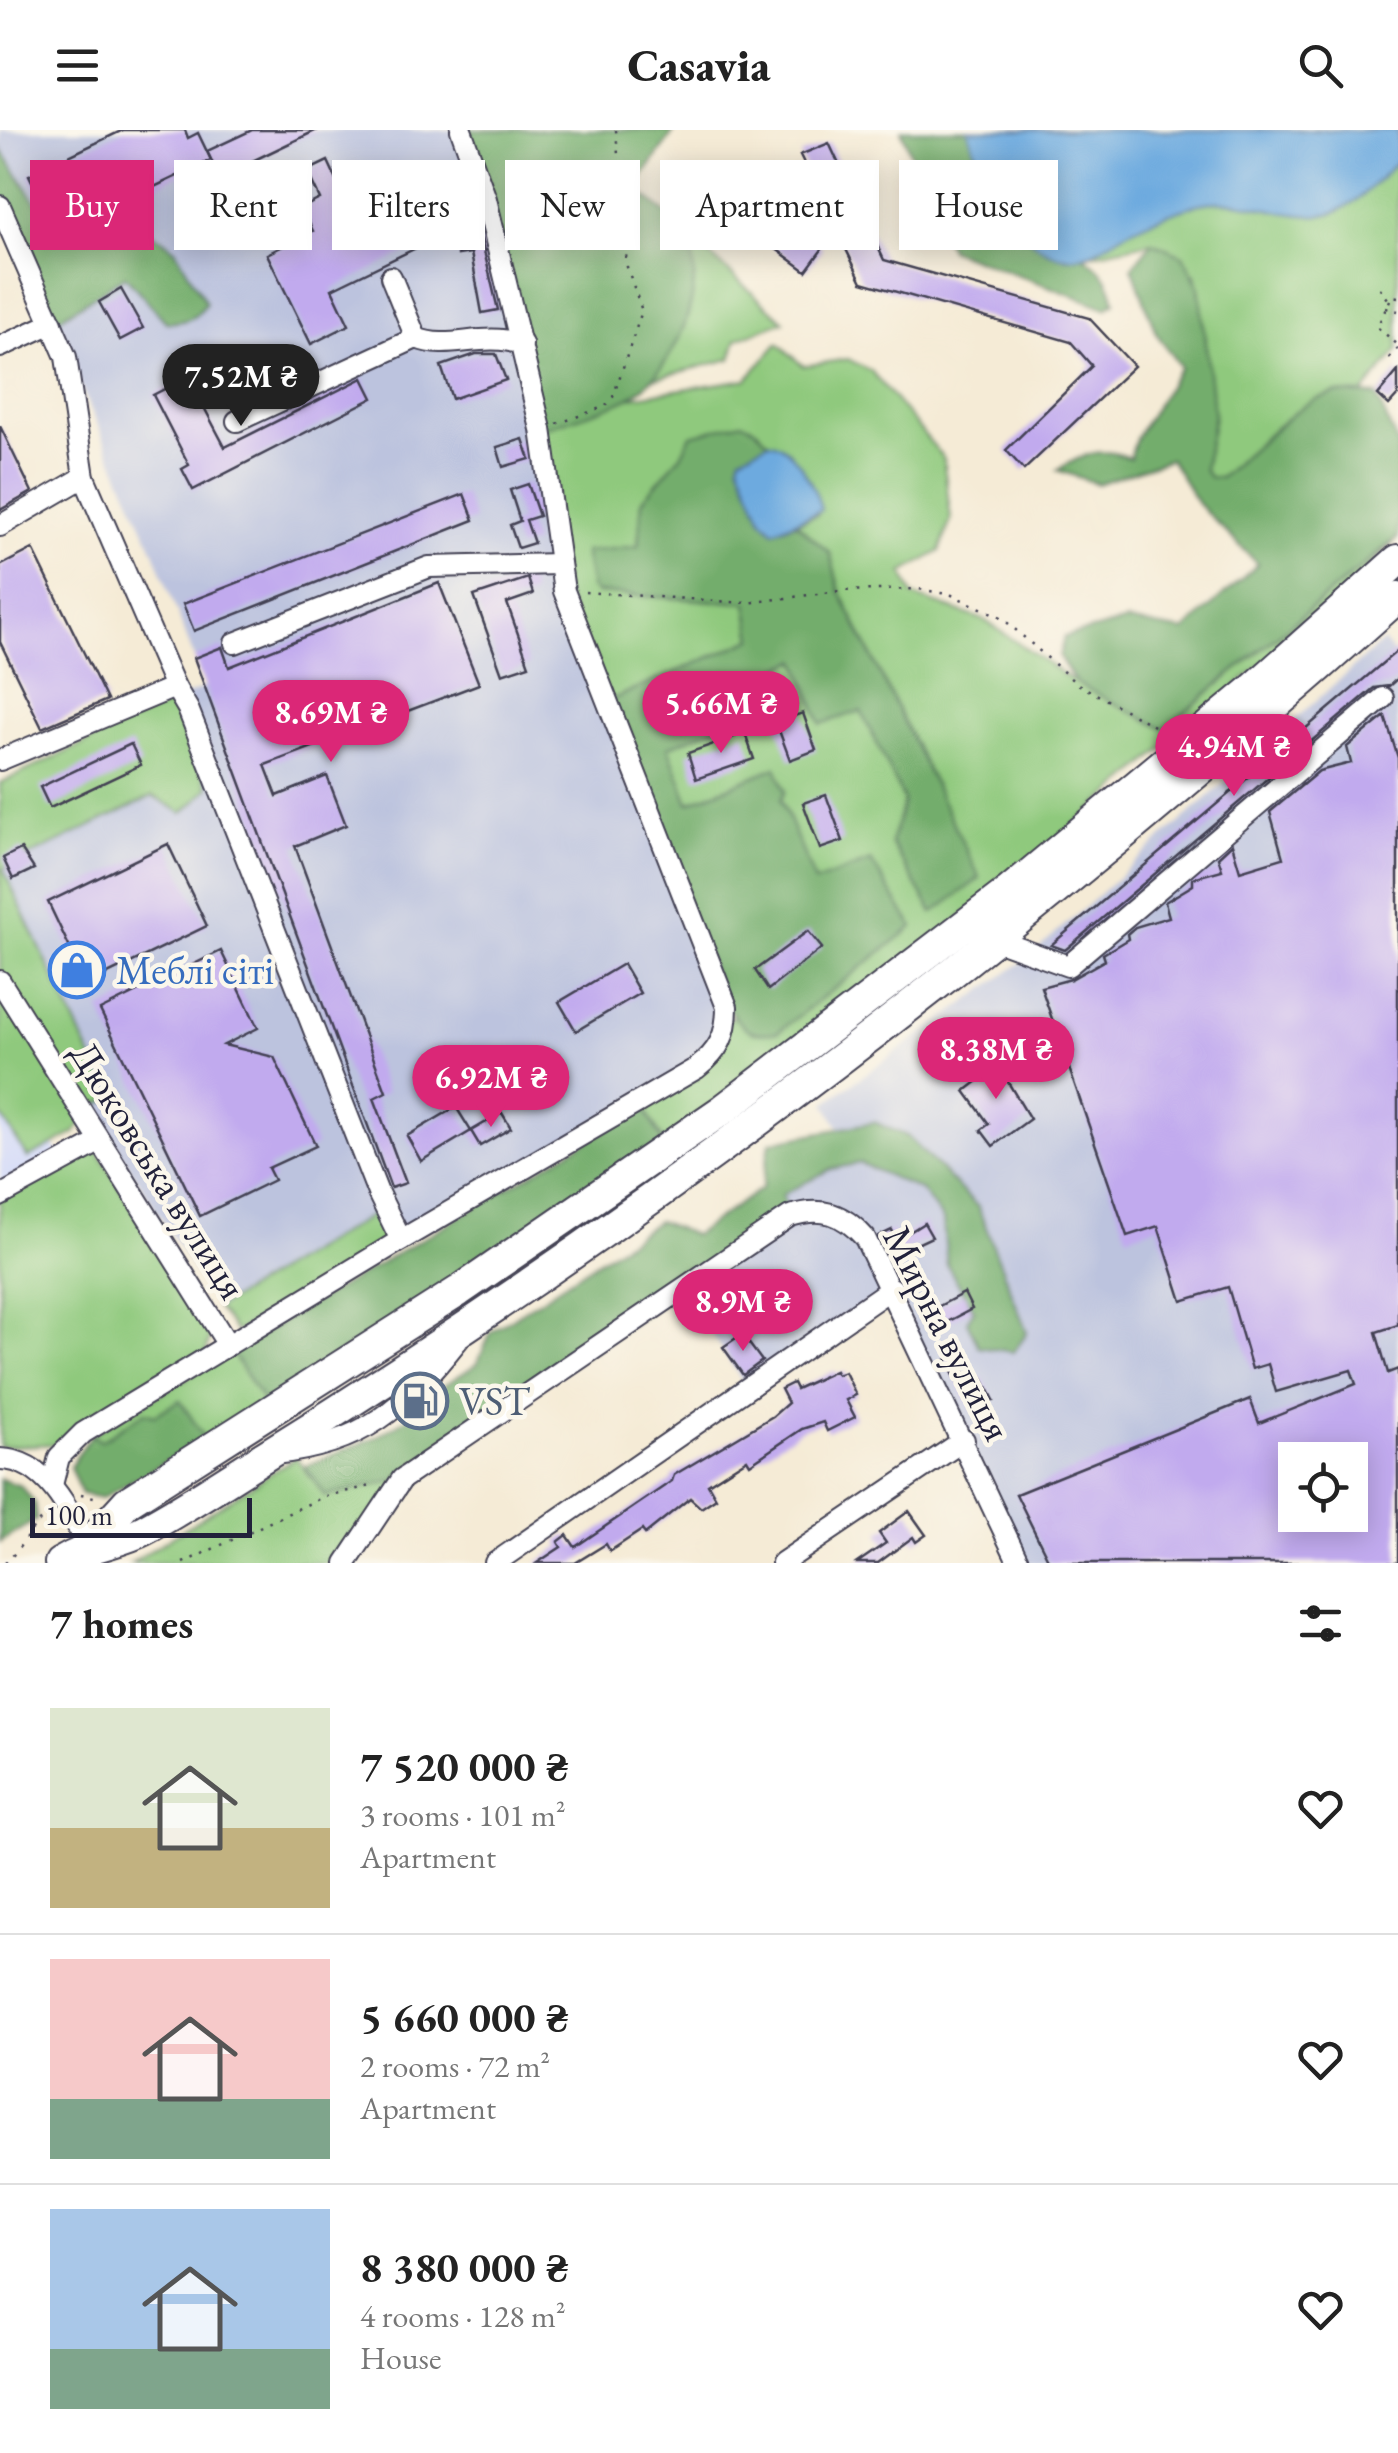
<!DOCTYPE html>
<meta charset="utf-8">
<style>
:root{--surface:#fff;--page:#f6f6f6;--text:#222;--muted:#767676;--line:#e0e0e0;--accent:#db2777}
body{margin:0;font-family:"EB Garamond",serif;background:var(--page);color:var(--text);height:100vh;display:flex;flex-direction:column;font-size:38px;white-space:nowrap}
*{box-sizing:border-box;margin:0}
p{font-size:32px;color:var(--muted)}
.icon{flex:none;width:55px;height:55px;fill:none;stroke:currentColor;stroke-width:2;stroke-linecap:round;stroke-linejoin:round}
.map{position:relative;height:1433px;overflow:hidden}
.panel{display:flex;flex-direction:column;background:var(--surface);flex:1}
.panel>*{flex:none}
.guide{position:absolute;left:30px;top:30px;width:1340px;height:90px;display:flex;gap:20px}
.controls{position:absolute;left:1278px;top:1312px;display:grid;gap:20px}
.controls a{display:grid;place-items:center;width:90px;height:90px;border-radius:0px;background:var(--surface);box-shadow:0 5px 25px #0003;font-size:50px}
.scale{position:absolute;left:30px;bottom:25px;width:222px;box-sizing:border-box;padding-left:10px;border:5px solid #22223b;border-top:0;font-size:28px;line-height:35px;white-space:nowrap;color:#22223b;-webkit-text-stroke:8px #fbf7ec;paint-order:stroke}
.price{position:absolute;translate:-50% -85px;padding:0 22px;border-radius:35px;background:var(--accent);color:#fff;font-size:32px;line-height:65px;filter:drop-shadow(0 2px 5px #0008)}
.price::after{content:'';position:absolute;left:50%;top:60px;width:30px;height:22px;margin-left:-15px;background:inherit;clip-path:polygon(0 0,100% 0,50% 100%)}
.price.active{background:#222;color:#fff}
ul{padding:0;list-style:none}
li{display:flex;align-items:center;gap:30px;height:250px;padding:0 50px}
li+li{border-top:2px solid var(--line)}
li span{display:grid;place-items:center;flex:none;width:280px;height:200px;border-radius:0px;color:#555}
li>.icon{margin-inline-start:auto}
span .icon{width:120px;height:120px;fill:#fffc;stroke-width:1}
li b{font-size:42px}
h2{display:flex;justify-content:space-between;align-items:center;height:120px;padding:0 50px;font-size:42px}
.chip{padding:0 35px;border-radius:0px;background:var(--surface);box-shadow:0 5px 25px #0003;font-size:35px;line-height:90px}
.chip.active{background:var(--accent);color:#fff}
header{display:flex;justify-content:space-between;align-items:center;height:130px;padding:0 50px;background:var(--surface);font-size:45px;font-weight:800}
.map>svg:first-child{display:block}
</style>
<header><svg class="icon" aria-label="menu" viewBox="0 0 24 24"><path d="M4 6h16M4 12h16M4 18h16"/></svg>Casavia<svg class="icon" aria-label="search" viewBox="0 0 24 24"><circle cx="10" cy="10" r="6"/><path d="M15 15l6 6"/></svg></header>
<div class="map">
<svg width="1398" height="1433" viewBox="0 0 1398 1433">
<rect width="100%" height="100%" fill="#fbf7ec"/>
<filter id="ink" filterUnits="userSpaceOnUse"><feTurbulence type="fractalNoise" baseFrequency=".01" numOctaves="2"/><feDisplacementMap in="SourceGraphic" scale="20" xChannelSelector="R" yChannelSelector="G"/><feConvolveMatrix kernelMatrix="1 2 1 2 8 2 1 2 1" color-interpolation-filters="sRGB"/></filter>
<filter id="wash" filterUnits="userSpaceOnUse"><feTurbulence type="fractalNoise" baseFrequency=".0048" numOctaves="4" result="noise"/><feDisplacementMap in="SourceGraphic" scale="40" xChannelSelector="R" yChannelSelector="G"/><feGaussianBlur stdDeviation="2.25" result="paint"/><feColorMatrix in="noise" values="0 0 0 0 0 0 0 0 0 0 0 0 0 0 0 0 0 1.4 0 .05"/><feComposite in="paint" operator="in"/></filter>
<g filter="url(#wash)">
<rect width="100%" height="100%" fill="#f5ebd6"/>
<path fill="#d2d9f9" d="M 0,931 L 64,1031 L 0,1065 Z"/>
<g fill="#bcc3de" fill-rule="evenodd">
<path d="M 0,0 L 461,0 L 727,877 L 720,916 L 401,1110 L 377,1082 L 217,1178 L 92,977 L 111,968 L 0,734 L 0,653 L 205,557 L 153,419 L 0,76 Z"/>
<path d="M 1383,511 L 1398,530 L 1398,1433 L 1019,1433 L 893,1158 L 747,1259 L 683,1158 L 781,1065 L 831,1039 L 860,1033 L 825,973 L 1028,828 ZM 1295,1330 L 1350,1330 L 1350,1385 L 1295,1385 Z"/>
</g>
<g fill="#8fc97d" stroke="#58765c" stroke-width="2.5">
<path d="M 1398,0 L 1398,220 L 1363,264 C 1301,261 1263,310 1220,348 L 1209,347 L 1204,340 L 1214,285 L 1199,157 L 1195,144 L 1152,112 L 1084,126 L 1052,100 Z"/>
<path d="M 685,103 L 784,191 L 737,209 L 731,229 L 648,250 C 686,214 699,153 685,103 Z"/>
<path d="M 778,213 L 803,236 L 848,229 L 871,241 L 943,327 L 951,389 L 940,421 L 903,443 L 913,466 L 984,490 L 1076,553 L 1164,599 L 1398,408 L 1345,463 L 1003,756 L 664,1012 L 644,977 L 692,950 L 815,753 L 780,670 L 689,673 L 667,617 L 746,585 L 749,550 L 797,530 L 821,593 L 861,580 L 904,670 L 932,782 L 979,747 L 840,461 L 830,423 L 796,393 L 818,384 L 789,321 L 769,312 L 756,299 L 681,325 L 642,371 L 638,416 L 597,463 L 747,473 L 753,509 L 606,572 L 564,461 L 541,299 L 631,267 L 747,249 Z"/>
<path d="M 175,571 L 209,658 L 183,683 L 153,666 L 3,739 L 111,969 L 92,977 L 75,1003 L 28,1028 L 0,984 L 0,653 Z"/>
<path d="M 94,1015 L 211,1201 L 206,1224 L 56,1314 L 0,1317 L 0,1066 Z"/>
<path d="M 377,1082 L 401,1110 L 236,1202 L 217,1178 Z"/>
<path d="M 231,1222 L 264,1273 L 205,1309 L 145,1283 L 101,1311 L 91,1305 Z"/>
<path d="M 296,1327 L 325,1366 L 402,1349 L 346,1433 L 131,1433 Z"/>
</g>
<g fill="#73ad6c" stroke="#4a6854" stroke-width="2.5">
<path d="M 461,0 L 675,0 L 635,58 C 649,71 676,87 685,105 C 712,154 675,243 628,268 C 602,282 569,289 541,299 Z"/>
<path d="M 901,0 L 968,0 L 983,44 L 1068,128 L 1084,126 C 1103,140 1110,149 1115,172 L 1106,178 L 949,119 Z"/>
<path d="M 0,18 L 49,91 L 146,102 L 162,109 L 175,119 L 206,173 C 196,189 185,193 166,192 L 125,146 L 52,193 L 0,76 Z"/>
<path d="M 1152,112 L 1183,125 L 1199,157 L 1214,285 L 1204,339 L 1209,347 L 1220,348 L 1296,281 L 1316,269 L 1336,263 L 1376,265 L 1398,315 L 1398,407 L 1164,599 L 1076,553 L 1059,527 L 1064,507 L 1127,491 L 1184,501 L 1258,434 L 1198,374 L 1170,329 L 1098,354 L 1057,340 C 1084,324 1101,316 1130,328 L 1137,306 L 1180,237 L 1156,203 L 1132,137 Z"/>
<path d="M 742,292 L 756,299 L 769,312 L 741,326 L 739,333 L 762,389 L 774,400 L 796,393 L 830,423 L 840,462 L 980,748 L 933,783 L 891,713 L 904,670 L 861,581 L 821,594 L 797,530 L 750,550 L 746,585 L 668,617 L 689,673 L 776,637 L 785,661 L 781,670 L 815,752 L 871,731 L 913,797 L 778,902 C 752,907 742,899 727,877 L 606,572 L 753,509 L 747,473 L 597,463 L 591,458 L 584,422 L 638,416 L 642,371 L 681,325 L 691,305 Z"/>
<path d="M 644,977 L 663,1012 L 264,1273 L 231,1222 Z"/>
<path d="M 874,992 L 907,1006 L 978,1077 L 1027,1202 L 1014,1222 L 979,1217 L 967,1191 L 974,1180 L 947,1135 L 943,1090 L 922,1061 L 860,1033 L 831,1039 L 782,1065 L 790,1086 L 402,1349 L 325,1366 L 305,1336 L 374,1308 L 439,1269 L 435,1261 L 477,1234 L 491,1202 L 658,1091 L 694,1105 L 762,1058 L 770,1012 Z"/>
<path d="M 180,1270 L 205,1309 L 102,1368 L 81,1364 L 70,1337 L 91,1305 L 101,1311 L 145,1282 L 155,1285 Z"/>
<path d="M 0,1349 L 21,1356 L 34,1372 L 36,1390 L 0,1412 Z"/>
</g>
<g fill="#6daadf" stroke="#48668d" stroke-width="2.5">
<path d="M 968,0 L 1398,0 L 1398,31 C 1379,48 1357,76 1332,83 C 1292,95 1241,62 1195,75 C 1172,82 1151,90 1130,100 C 1105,113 1084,137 1053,124 C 1009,105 980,43 968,0 Z"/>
<path d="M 769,312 C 793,313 817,359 821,380 L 774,401 L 762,389 L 739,333 L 741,326 Z"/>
</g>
<g id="blocks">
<g fill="#c1aaee" fill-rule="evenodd">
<path d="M 123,0 L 185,0 L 188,8 L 198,3 L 211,30 L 129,69 L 121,53 L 49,87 L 29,45 Z"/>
<path d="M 252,0 L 317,0 L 219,47 L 207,21 Z"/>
<path d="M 829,13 L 884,130 L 1089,188 L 1134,236 L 1024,340 L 1006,320 L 1092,236 L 1071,212 L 862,152 L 800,25 Z"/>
<path d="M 328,31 L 341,59 L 394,33 L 405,56 L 429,45 L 455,99 L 332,159 L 349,195 L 311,214 L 267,124 L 313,101 L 302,78 L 320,69 L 307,41 Z"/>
<path d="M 736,52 L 823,118 L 806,141 L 718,76 Z"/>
<path d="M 480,104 L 498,180 L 482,183 L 471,123 L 458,125 L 455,108 Z"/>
<path d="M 121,159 L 143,198 L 120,210 L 99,172 Z"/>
<path d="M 476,224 L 496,224 L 506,250 L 452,269 L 441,236 Z"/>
<path d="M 1398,241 L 1398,265 L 1389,275 L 1378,265 Z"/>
<path d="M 188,247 L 225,317 L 363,248 L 373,268 L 193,360 L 182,339 L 189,335 L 153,265 Z"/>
<path d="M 0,296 L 32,362 L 0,380 Z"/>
<path d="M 523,309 L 530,329 L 503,337 L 497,317 Z"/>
<path d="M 528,354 L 539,386 L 526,390 L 534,413 L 518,418 L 510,395 L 520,391 L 510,360 Z"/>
<path d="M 464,364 L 474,390 L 194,501 L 183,474 Z"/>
<path d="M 33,419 L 107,570 L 42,598 L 0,512 L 0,436 Z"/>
<path d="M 528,448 L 533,464 L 507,473 L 529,535 L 502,544 L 474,466 Z"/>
<path d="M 439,453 L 479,554 L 265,635 L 277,666 L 327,646 L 346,695 L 295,716 L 386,962 L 374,968 L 406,1053 L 391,1058 L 194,528 L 222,517 L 229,537 Z"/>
<path d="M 1398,520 L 1398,548 L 1389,556 L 1374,558 L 1065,820 L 1051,815 Z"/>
<path d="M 779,558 L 788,588 L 803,583 L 816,620 L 790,630 L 765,563 Z"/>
<path d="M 1385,586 L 1398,628 L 1398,1195 L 1376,1202 L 1388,1243 L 1398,1239 L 1398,1433 L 1050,1433 L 1016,1364 L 1250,1269 L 1259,1293 L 1356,1254 L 1351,1240 L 1276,1262 L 1268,1234 L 1252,1239 L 1228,1157 L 1182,1171 L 1158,1096 L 1127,1106 L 1041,857 L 1071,849 L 1105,830 L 1103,824 L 1128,809 L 1127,804 L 1135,797 L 1169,787 L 1165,772 L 1193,755 L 1193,748 L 1222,740 L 1218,727 L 1232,714 L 1240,741 L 1283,728 L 1270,682 L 1319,641 L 1351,633 L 1347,617 ZM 1295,1330 L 1350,1330 L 1350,1350 L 1365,1385 L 1295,1385 Z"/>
<path d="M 745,603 L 754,629 L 696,649 L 688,623 Z"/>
<path d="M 131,614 L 141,635 L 50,678 L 40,657 Z"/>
<path d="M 826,665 L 843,711 L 820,719 L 803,673 Z"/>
<path d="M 168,714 L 207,796 L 87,854 L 48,772 Z"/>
<path d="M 21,719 L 34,739 L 13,749 L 3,728 Z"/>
<path d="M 808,801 L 822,818 L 768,860 L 755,840 Z"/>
<path d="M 221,821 L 258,898 L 224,915 L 274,927 L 316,1016 L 268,1038 L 274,1050 L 200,1086 L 100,880 Z"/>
<path d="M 623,834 L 640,863 L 576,901 L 559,872 Z"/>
<path d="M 993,927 L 1030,989 L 993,1016 L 981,1000 L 989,994 L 965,961 L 978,951 L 972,943 Z"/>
<path d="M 456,977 L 471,1001 L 421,1031 L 407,1006 Z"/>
<path d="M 502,983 L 511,998 L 480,1016 L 471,1001 Z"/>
<path d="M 924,1093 L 932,1107 L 889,1127 L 879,1106 L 892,1100 L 897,1110 Z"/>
<path d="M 964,1163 L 972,1179 L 932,1200 L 924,1184 Z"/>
<path d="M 742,1204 L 762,1231 L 743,1245 L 723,1217 Z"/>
<path d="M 957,1225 L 969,1254 L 982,1247 L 994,1270 L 973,1282 L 946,1230 Z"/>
<path d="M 835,1241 L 837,1245 L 845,1242 L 856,1265 L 846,1270 L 855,1287 L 827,1301 L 823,1292 L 802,1299 L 750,1334 L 747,1329 L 708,1354 L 716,1368 L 701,1378 L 690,1368 L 645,1404 L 642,1400 L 610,1421 L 606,1414 L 575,1433 L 537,1433 L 561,1417 L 558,1412 L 567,1405 L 575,1417 L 672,1351 L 674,1345 L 773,1286 L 788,1273 L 781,1259 L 793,1253 L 796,1259 Z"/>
<path d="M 909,1381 L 926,1405 L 916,1412 L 913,1407 L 878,1433 L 857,1433 L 886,1413 L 879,1403 Z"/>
</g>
</g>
</g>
<g filter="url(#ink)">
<use href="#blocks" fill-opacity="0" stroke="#424052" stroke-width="2.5"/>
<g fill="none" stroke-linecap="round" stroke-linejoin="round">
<g stroke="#424052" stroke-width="24">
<g id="minor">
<path d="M 0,76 L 66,227 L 84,347 L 175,557 L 188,579 L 378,1063 L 401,1110"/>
<path d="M 391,147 L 416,208"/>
<path d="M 0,217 L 52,193"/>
<path d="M 237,291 L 416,208 C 450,222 480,201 522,214"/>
<path d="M 0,396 L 84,347"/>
<path d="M 235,513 L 429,437 L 559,434"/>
<path d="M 0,630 L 175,557"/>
<path d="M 996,810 L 1068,836 L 1383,568"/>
<path d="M 0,851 L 228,1215"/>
<path d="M 0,1066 L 99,1012"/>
<path d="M 274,1324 C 363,1315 404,1278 458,1210"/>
<path d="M 0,1329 C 50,1330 73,1388 92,1427"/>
<path d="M 52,1355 L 59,1327 L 83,1303 L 401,1110 L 697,938 C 719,921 727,905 727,877 L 564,461 L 541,299 L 486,69 L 461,0"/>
<path d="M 346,1433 L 402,1349 L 790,1086 C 822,1076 843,1083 865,1108 L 1019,1433"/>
<path d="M 495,1433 L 892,1158"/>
<path d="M 782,1433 L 964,1310"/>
</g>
</g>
<g stroke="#424052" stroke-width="34">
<g id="highway">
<path d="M 87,1416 L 127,1372 L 459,1161 L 724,979 L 1008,762 L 1252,560 L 1398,430"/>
<path d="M 60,1433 C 91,1414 117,1414 144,1400 C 185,1378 225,1351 265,1326 C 668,1076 1045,784 1398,467"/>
</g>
</g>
<g stroke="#424052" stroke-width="2.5" stroke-dasharray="2.5 8" stroke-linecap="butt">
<path d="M 1380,158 L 1388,169"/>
<path d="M 1398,167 L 1392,166 L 1377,197 L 1398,215"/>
<path d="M 1386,178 L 1398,181"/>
<path d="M 1389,228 L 1398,218"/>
<path d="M 557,294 L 606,276 L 613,267 L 642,181 L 627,137 L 616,0"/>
<path d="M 585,462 L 747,473 L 840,461 L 919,459 L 952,465 L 1001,487 L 1076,553 L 1167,603"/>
<path d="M 81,1364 L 98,1368"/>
<path d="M 5,1433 C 22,1419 31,1394 49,1384"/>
<path d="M 183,1433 L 325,1366 L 376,1355"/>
</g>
<use href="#minor" stroke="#fff" stroke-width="20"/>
<use href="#highway" stroke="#fff" stroke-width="30"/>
</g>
</g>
<defs>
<g id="shop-ring" transform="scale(2.875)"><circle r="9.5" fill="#fbf7ec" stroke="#3f7fe0" stroke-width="1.5"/><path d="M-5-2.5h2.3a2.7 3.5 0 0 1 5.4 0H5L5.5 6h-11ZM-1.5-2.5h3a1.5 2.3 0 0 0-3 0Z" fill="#3f7fe0"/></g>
<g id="fuel-ring" transform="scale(2.875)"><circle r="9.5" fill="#fbf7ec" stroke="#5c6f8a" stroke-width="1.5"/><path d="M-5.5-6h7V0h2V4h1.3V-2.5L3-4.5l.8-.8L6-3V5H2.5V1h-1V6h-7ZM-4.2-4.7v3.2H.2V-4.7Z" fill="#5c6f8a"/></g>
</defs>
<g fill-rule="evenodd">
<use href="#shop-ring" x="77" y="840"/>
<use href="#fuel-ring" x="420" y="1271"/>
</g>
<g text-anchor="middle" stroke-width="9" stroke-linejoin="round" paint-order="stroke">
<g font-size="40" fill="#366cbe" stroke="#fbf7ec" text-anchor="start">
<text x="116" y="854">Меблі сіті</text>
</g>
<g font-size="40" fill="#22223b" stroke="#fbf7ec">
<text transform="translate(159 1040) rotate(58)" y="14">Дюковська вулиця</text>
<text transform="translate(948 1203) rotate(63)" y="14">Мирна вулиця</text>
</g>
<g font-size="40" fill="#4e5e75" stroke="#fbf7ec" text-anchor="start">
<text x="459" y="1285">VST</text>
</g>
</g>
</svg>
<div class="controls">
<a><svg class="icon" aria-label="locate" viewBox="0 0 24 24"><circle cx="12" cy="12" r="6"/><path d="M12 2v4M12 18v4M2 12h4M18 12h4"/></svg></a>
</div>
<div class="scale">100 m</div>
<b class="price active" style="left:241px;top:299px">7.52M ₴</b>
<b class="price" style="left:721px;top:626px">5.66M ₴</b>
<b class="price" style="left:331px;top:635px">8.69M ₴</b>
<b class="price" style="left:1234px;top:669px">4.94M ₴</b>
<b class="price" style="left:996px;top:972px">8.38M ₴</b>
<b class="price" style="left:491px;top:1000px">6.92M ₴</b>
<b class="price" style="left:743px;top:1224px">8.9M ₴</b>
<div class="guide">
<a class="chip active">Buy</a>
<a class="chip">Rent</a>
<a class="chip">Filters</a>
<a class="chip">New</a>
<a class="chip">Apartment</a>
<a class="chip">House</a>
</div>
</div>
<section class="panel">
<h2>7 homes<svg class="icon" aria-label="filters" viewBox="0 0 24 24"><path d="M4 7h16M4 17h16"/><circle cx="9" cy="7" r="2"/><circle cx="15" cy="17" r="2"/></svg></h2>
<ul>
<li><span style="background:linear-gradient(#dfe7d0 60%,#c2b280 0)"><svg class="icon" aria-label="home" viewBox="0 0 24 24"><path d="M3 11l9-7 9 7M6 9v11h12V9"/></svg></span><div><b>7 520 000 ₴</b><p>3 rooms · 101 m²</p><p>Apartment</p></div><svg class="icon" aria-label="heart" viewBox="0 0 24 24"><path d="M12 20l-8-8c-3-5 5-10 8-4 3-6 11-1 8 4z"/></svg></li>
<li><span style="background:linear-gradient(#f6c9c9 70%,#7fa58c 0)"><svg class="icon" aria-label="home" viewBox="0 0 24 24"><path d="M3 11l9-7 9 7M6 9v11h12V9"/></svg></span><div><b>5 660 000 ₴</b><p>2 rooms · 72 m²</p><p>Apartment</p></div><svg class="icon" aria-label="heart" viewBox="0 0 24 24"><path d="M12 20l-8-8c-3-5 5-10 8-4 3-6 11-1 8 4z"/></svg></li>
<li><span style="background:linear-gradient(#a9c7e8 70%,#7fa58c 0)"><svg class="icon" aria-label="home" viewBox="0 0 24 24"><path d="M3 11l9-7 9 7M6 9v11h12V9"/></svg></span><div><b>8 380 000 ₴</b><p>4 rooms · 128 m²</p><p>House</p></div><svg class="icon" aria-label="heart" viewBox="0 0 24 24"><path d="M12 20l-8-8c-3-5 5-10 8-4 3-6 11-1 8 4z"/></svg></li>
</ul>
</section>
